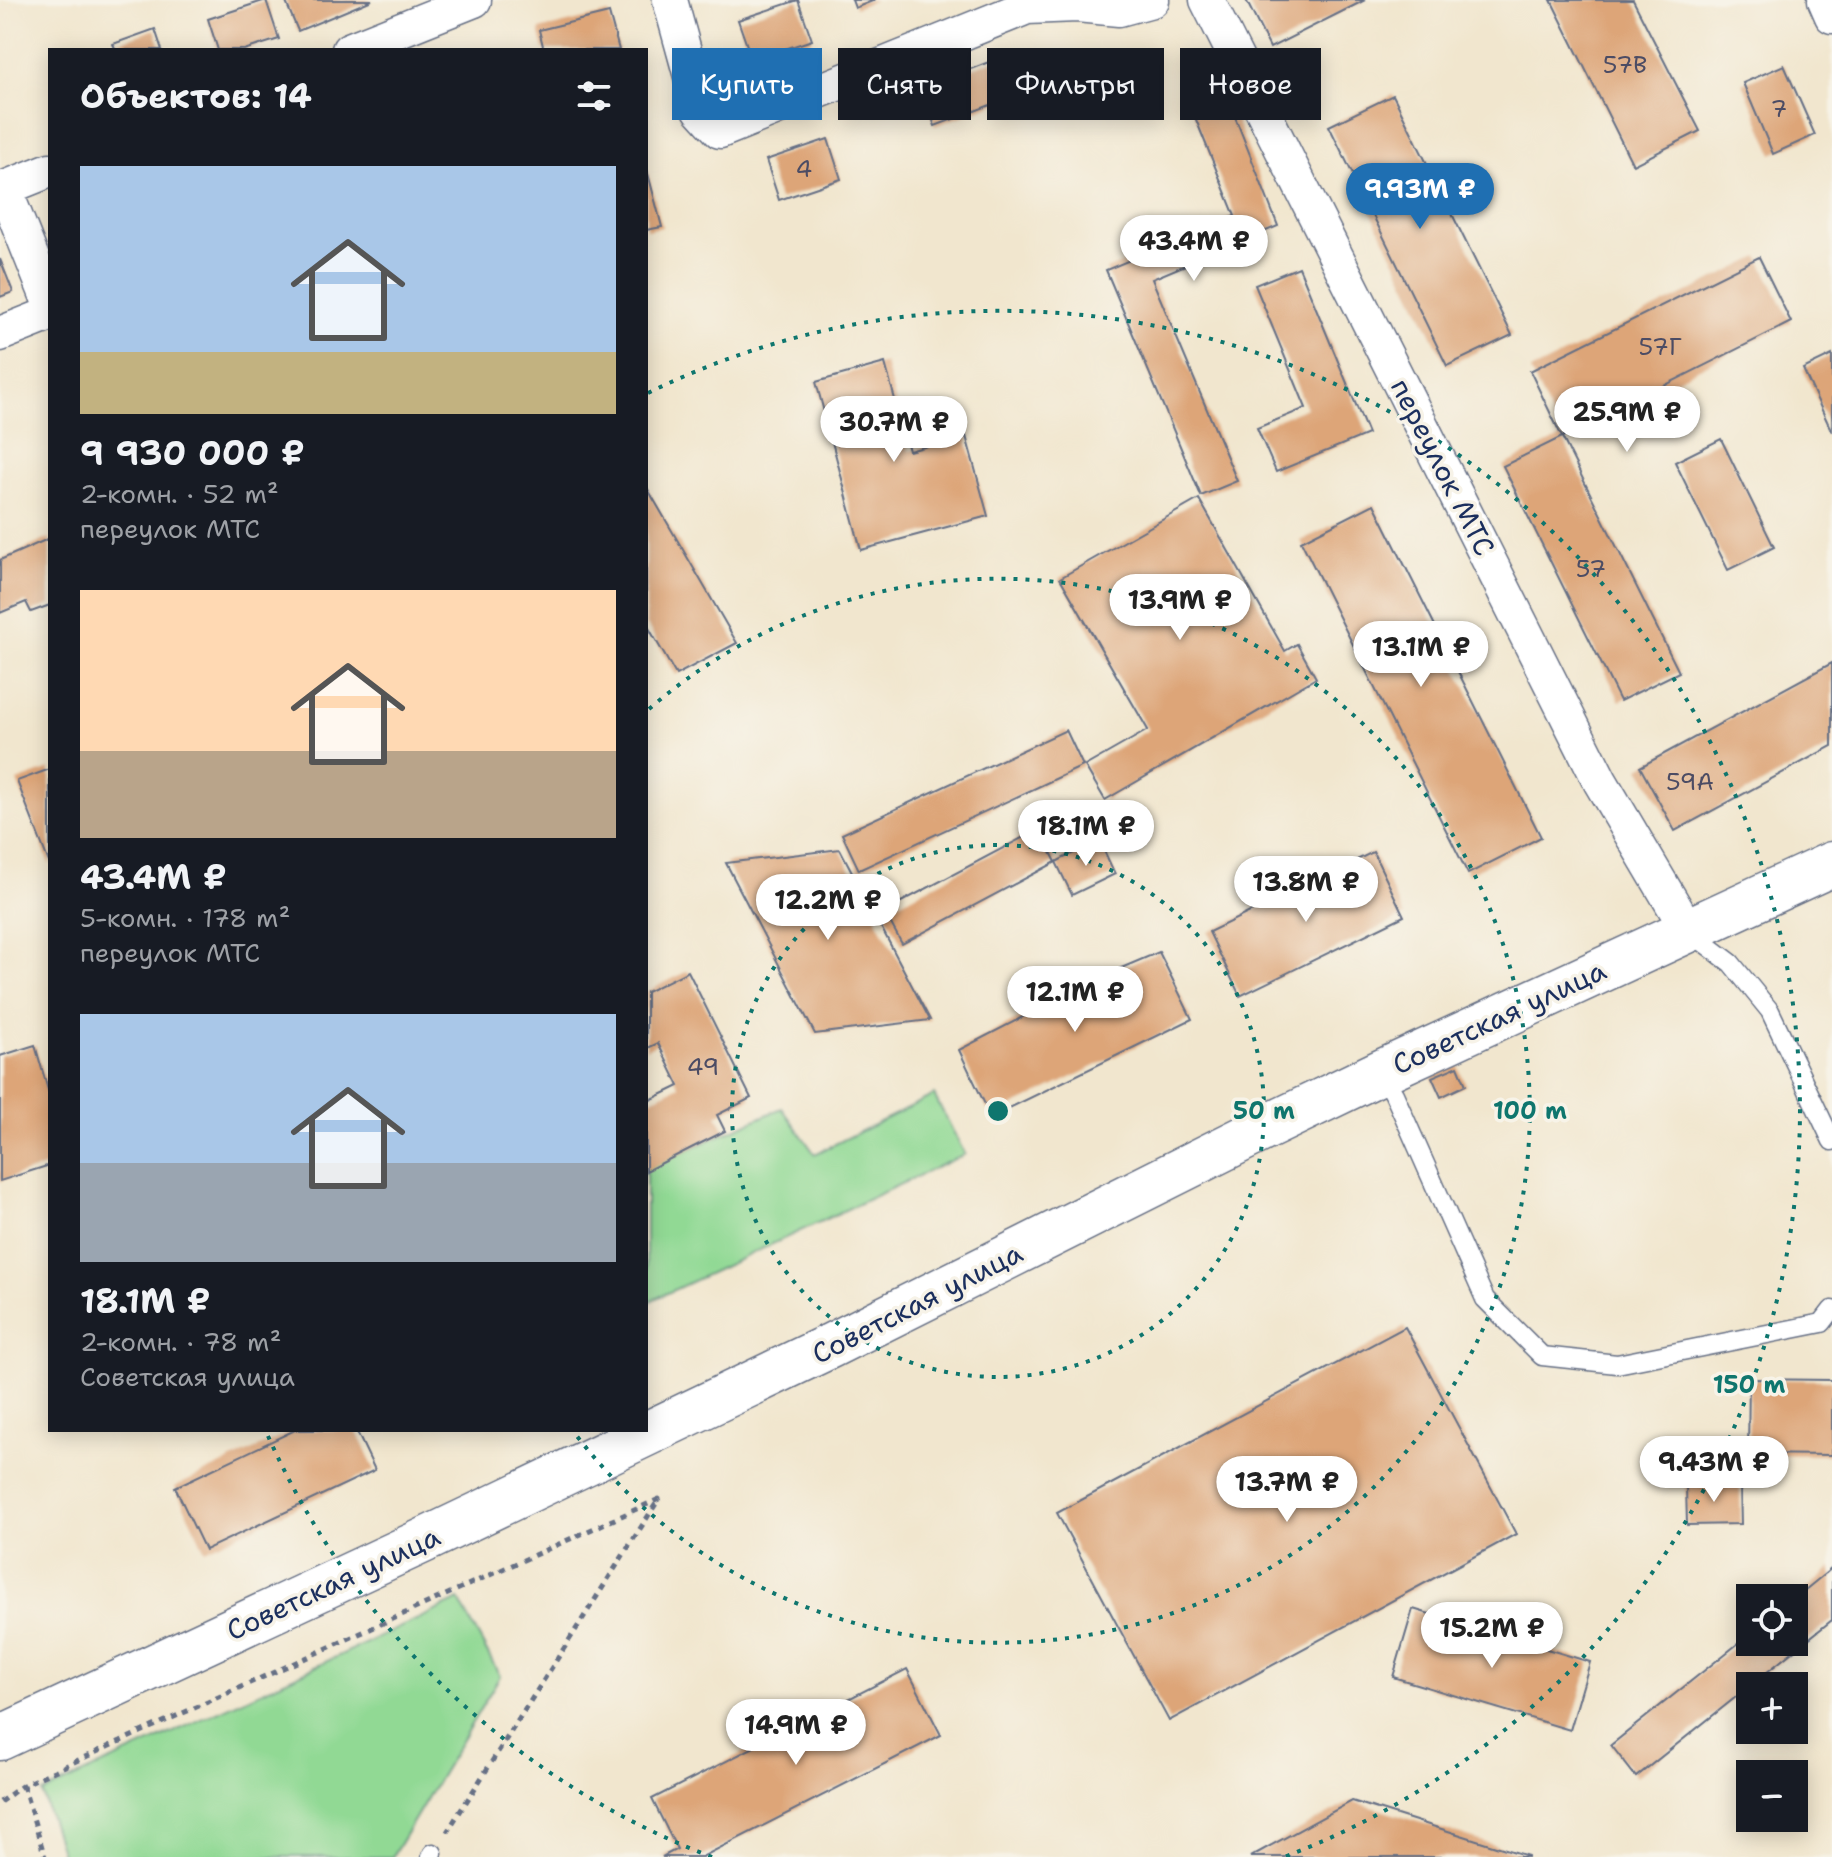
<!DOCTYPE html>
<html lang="ru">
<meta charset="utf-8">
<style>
:root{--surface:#171b24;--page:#20242c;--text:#f1f3f6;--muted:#9ea1a6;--accent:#1f6fb2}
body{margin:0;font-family:"Shantell Sans",sans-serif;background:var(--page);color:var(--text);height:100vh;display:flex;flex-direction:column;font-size:30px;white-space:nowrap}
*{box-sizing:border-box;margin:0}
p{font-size:26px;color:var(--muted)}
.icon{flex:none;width:44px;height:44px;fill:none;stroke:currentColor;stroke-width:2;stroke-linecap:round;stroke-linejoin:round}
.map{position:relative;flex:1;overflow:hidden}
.side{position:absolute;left:48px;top:48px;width:600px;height:1384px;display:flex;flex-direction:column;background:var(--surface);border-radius:0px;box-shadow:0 4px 20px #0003}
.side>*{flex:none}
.hud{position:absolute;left:672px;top:48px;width:760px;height:72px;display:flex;gap:16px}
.controls{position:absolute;left:1736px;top:1584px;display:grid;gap:16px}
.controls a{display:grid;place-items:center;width:72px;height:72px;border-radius:0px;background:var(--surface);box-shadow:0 4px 20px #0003;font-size:40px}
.price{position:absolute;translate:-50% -68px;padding:0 18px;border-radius:28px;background:#fff;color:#222;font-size:26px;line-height:52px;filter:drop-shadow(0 2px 4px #0008)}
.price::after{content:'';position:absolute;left:50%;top:48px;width:24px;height:18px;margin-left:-12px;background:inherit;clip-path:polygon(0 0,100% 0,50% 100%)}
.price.active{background:var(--accent);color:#fff}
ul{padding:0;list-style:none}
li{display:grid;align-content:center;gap:16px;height:424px;padding:0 32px}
li span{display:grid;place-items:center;height:248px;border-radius:0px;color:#555}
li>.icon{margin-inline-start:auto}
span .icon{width:144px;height:144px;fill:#fffc;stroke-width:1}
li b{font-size:34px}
h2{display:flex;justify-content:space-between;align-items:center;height:96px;padding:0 32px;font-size:34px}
.pill{padding:0 28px;border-radius:0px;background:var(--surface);box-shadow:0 4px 20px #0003;font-size:28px;line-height:72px}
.pill.active{background:var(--accent);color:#fff}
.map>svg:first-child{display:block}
</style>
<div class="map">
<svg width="1832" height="1857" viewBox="0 0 1832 1857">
<rect width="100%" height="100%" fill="#f7f3e8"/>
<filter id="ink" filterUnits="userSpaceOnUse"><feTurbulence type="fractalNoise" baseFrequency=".0125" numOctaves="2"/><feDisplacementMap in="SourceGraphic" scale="16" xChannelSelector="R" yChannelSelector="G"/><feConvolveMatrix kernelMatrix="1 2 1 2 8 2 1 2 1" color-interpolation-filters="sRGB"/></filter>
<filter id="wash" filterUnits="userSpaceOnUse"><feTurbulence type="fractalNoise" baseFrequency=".006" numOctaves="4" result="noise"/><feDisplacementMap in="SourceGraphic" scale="32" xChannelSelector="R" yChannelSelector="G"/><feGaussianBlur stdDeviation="1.8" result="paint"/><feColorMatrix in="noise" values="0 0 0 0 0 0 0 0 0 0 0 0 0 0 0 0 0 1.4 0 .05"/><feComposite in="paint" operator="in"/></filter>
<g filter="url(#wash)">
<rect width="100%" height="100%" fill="#f1e6ce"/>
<g fill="#91d994" stroke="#568479" stroke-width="2">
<path d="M 934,1095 L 965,1154 L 646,1303 L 646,1168 L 782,1108 L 815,1154 Z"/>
<path d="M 459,1600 L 500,1676 L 392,1857 L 63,1857 L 42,1793 Z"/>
</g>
<g id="blocks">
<g fill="#dda578">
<path d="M 266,0 L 279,39 L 244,50 L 218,50 L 208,19 Z"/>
<path d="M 285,0 L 372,0 L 298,31 Z"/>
<path d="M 798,0 L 812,40 L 752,60 L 738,20 Z"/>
<path d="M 852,0 L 875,0 L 855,8 Z"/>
<path d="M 1246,0 L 1365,0 L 1270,48 Z"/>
<path d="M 1551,0 L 1633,0 L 1700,131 L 1633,165 Z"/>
<path d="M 609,13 L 619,50 L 544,50 L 539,30 Z"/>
<path d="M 155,29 L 162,50 L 116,50 L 113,44 Z"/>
<path d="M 994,60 L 1009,98 L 935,126 L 921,88 Z"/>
<path d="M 1784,65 L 1815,135 L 1773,154 L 1743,83 Z"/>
<path d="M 1217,71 L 1278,226 L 1152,279 L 1237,481 L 1201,496 L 1106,270 L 1235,216 L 1182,85 Z"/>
<path d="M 1393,95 L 1512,335 L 1447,366 L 1329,126 Z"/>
<path d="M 828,139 L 841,179 L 779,200 L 766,160 Z"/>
<path d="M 646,166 L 662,227 L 646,230 Z"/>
<path d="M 1759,257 L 1791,322 L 1562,437 L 1679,672 L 1620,701 L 1503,466 L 1562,437 L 1530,371 Z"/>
<path d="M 0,259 L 13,292 L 0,297 Z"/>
<path d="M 1299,267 L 1368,434 L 1276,472 L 1257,428 L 1306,408 L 1255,285 Z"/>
<path d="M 1832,355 L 1832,432 L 1803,369 Z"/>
<path d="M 885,363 L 909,451 L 966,436 L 988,516 L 861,550 L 816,382 Z"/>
<path d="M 1721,439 L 1774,547 L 1728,570 L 1675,462 Z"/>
<path d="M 646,486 L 737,643 L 676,675 L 646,623 Z"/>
<path d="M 1199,499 L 1285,651 L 1297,644 L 1316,678 L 1105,800 L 1085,766 L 1148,730 L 1060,578 Z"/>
<path d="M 1374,504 L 1541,837 L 1468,874 L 1301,541 Z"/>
<path d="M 50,538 L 50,605 L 31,612 L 26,602 L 0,613 L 0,560 Z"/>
<path d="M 1832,663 L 1832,746 L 1675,831 L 1640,767 Z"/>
<path d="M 1066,730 L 1083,766 L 859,870 L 842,834 Z"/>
<path d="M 50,769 L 50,865 L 17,781 Z"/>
<path d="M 1039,829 L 1056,862 L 902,944 L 884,911 Z"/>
<path d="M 1099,840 L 1115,874 L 1072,895 L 1056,862 Z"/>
<path d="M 840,849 L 930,1020 L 815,1034 L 726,863 Z"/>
<path d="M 1373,852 L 1404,916 L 1240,996 L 1209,932 Z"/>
<path d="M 1159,952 L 1192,1019 L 991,1117 L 959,1050 L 1100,977 Z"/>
<path d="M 688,971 L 751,1098 L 717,1115 L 725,1131 L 646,1171 L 646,1102 L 679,1086 L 658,1043 L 646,1049 L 646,992 Z"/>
<path d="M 35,1045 L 50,1097 L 50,1165 L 0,1181 L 0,1056 Z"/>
<path d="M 1458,1066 L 1466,1085 L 1441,1097 L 1432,1077 Z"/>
<path d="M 1405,1327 L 1516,1534 L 1169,1721 L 1057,1513 Z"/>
<path d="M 1749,1379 L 1832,1380 L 1832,1455 L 1748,1454 Z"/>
<path d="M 295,1430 L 356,1430 L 375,1470 L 205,1550 L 175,1487 Z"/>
<path d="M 1740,1484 L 1741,1524 L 1687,1525 L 1686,1485 Z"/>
<path d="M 1832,1568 L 1832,1620 L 1636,1777 L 1611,1745 L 1750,1634 L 1750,1642 L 1794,1642 L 1794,1599 Z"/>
<path d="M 1413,1609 L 1590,1662 L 1570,1730 L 1393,1677 Z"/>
<path d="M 907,1669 L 941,1735 L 702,1857 L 662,1857 L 677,1849 L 652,1799 Z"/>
<path d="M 1352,1801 L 1528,1856 L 1528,1857 L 1250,1857 Z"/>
</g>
</g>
</g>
<g filter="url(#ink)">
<use href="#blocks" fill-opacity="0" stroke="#666f85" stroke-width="2"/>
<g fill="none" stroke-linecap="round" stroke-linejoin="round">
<g stroke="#666f85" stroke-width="21">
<g id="lane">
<path d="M 1690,932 L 1731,963 L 1770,1011 L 1832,1141"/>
<path d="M 1381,1072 L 1394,1094 L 1485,1299 L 1542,1356 L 1617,1364 L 1822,1323 L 1832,1310"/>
<path d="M 431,1857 L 433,1853"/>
</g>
</g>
<g stroke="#666f85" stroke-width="37">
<g id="street">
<path d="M 670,0 L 700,109 L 720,131 L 1027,7 L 1077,5 L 1119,9 L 1152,0"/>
<path d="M 1207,0 L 1600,781 L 1688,930"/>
<path d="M 1825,0 L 1832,16"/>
<path d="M 349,50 L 474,0"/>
<path d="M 4,188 L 50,303"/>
<path d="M 0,190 L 50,170"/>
<path d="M 0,334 L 50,314"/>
</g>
</g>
<g stroke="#666f85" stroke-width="47">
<path id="primary" d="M 0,1738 L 425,1540 L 830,1346 L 1271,1125 L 1381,1072 L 1832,864"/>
</g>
<g stroke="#666f85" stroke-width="5" stroke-dasharray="6 6" stroke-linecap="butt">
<path d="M 23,1785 L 45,1857"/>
<path d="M 0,1802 L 23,1785 L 659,1499 L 447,1832"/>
</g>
<use href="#lane" stroke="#fff" stroke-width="18"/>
<use href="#street" stroke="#fff" stroke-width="34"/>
<use href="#primary" stroke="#fff" stroke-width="44"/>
</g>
</g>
<g fill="none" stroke="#0f766e" stroke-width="4" stroke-dasharray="4 8">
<circle cx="998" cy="1111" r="266"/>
<path d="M649 709A532 532 0 1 1 573 1431"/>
<path d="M712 1857A799 799 0 0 1 268 1436M648 393A799 799 0 1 1 1284 1857"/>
</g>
<g text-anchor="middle" stroke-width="7" stroke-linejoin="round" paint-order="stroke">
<g font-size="24" fill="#4c4c64">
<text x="1625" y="73">57В</text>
<text x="1779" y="117">7</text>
<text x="804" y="177">4</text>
<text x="1660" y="355">57Г</text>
<text x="1591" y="577">57</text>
<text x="1690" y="790">59А</text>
<text x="703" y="1075">49</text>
</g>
<g font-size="28" fill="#1b2f5e" stroke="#f7f3e8">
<text transform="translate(1443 467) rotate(63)" y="10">переулок МТС</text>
<text transform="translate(1499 1017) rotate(-25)" y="10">Советская улица</text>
<text transform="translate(917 1303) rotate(-27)" y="10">Советская улица</text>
<text transform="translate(333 1583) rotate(-25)" y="10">Советская улица</text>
</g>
</g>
<circle cx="998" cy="1111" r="12" fill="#0f766e" stroke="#f7f3e8" stroke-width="4"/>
<g font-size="24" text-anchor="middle" font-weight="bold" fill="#0f766e" stroke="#f7f3e8" stroke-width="7" stroke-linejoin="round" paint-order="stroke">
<text x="1264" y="1119">50 m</text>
<text x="1530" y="1119">100 m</text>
<text x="1749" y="1393">150 m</text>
</g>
</svg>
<div class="controls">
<a><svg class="icon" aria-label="locate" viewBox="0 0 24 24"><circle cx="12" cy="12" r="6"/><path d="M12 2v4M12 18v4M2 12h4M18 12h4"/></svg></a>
<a>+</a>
<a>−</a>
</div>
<b class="price active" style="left:1420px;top:231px">9.93M ₽</b>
<b class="price" style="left:1194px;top:283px">43.4M ₽</b>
<b class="price" style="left:1627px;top:454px">25.9M ₽</b>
<b class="price" style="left:894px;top:464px">30.7M ₽</b>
<b class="price" style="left:1180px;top:642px">13.9M ₽</b>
<b class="price" style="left:1421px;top:689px">13.1M ₽</b>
<b class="price" style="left:1086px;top:868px">18.1M ₽</b>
<b class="price" style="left:1306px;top:924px">13.8M ₽</b>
<b class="price" style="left:828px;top:942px">12.2M ₽</b>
<b class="price" style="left:1075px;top:1034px">12.1M ₽</b>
<b class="price" style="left:1714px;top:1504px">9.43M ₽</b>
<b class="price" style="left:1287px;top:1524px">13.7M ₽</b>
<b class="price" style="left:1492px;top:1670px">15.2M ₽</b>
<b class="price" style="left:796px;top:1767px">14.9M ₽</b>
<div class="hud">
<a class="pill active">Купить</a>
<a class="pill">Снять</a>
<a class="pill">Фильтры</a>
<a class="pill">Новое</a>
</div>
<section class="side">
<h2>Объектов: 14<svg class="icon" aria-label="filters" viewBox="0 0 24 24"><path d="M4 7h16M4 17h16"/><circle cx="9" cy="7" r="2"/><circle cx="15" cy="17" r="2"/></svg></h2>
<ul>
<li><span style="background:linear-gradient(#a9c7e8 75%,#c2b280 0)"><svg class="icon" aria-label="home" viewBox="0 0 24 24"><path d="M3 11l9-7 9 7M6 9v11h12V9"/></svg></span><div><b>9 930 000 ₽</b><p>2-комн. · 52 m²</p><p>переулок МТС</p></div></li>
<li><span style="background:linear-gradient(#ffd9b3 65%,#b9a48a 0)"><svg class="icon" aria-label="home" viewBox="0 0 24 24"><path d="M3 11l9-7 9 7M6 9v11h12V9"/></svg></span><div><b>43.4M ₽</b><p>5-комн. · 178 m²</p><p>переулок МТС</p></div></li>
<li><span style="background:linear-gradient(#a9c7e8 60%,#9aa5b1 0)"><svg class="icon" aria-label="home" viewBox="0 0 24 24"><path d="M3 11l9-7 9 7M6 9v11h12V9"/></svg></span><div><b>18.1M ₽</b><p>2-комн. · 78 m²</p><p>Советская улица</p></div></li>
</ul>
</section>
</div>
